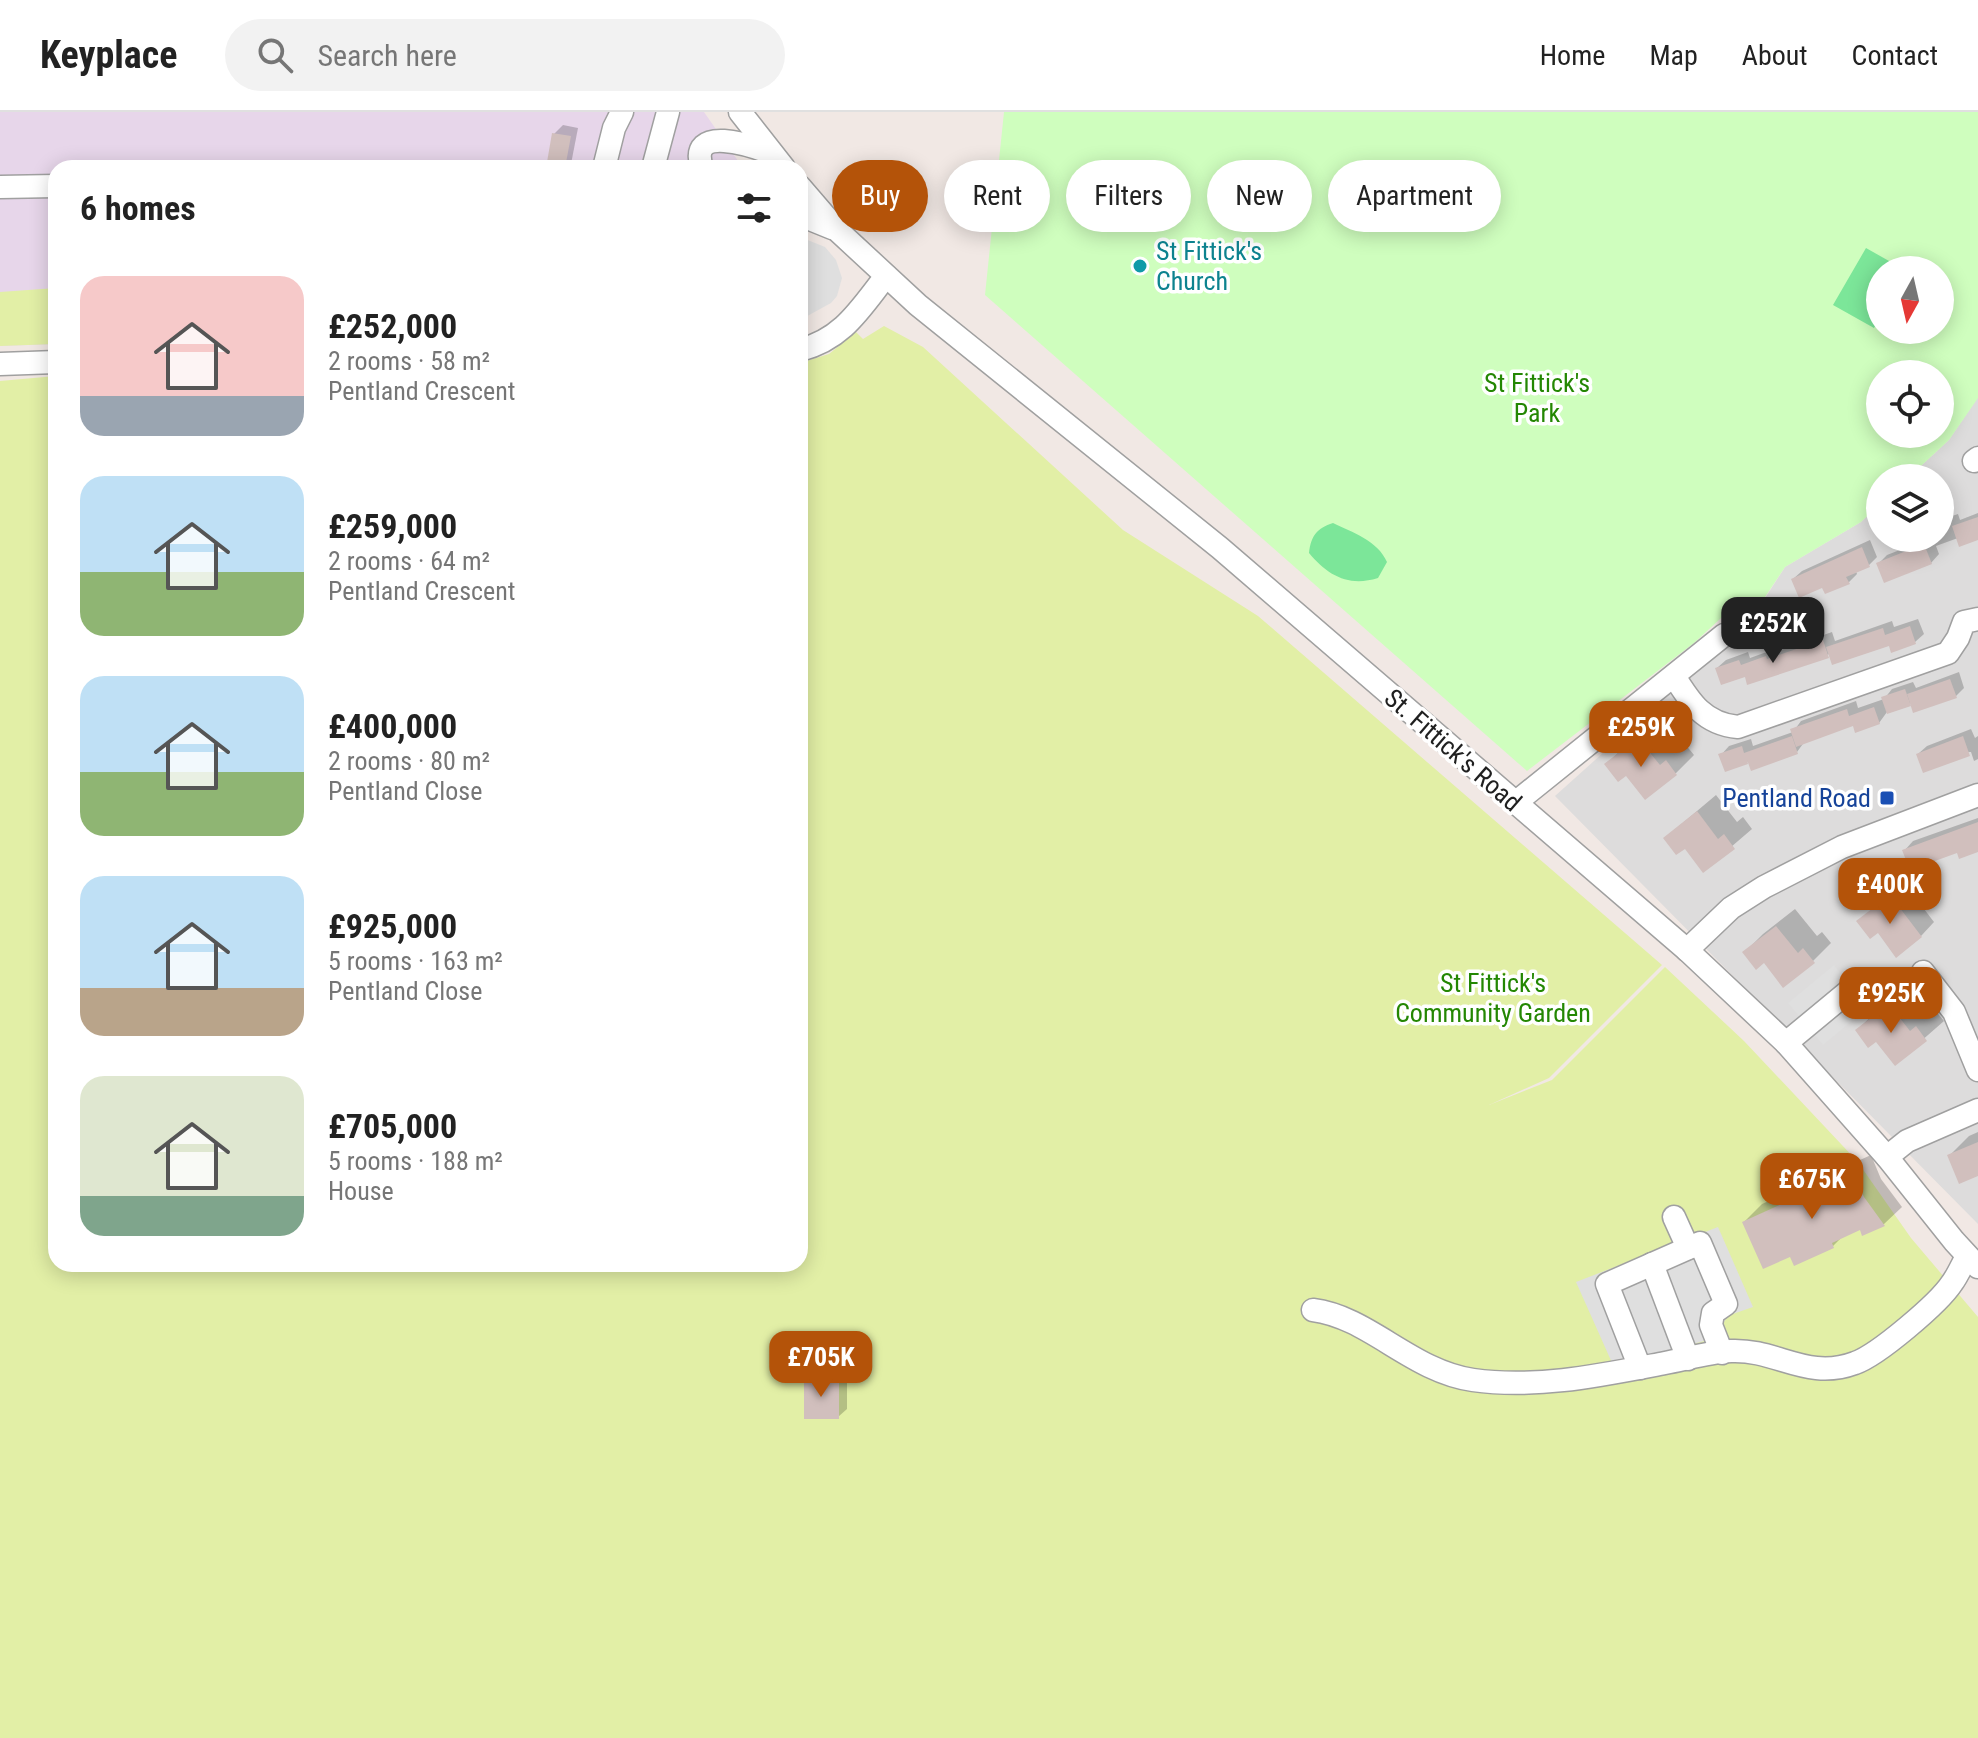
<!DOCTYPE html>
<meta charset="utf-8">
<style>
:root{--surface:#fff;--page:#f2f2f2;--text:#222;--muted:#767676;--line:#e0e0e0;--accent:#b45309}
body{margin:0;font-family:"Roboto Condensed",sans-serif;background:var(--page);color:var(--text);height:100vh;display:flex;flex-direction:column;font-size:30px;white-space:nowrap}
*{box-sizing:border-box;margin:0}
p{font-size:26px;color:var(--muted)}
.icon{flex:none;width:44px;height:44px;fill:none;stroke:currentColor;stroke-width:2;stroke-linecap:round;stroke-linejoin:round}
.map{position:relative;flex:1;overflow:hidden}
.side{position:absolute;left:48px;top:48px;width:760px;height:1112px;display:flex;flex-direction:column;background:var(--surface);border-radius:24px;box-shadow:0 4px 20px #0003}
.side>*{flex:none}
.hud{position:absolute;left:832px;top:48px;width:760px;height:72px;display:flex;gap:16px}
.needle{width:52px;rotate:188deg}
.fabs{position:absolute;left:1866px;top:144px;display:grid;gap:16px}
.fabs a{display:grid;place-items:center;width:88px;height:88px;border-radius:50%;background:var(--surface);box-shadow:0 4px 20px #0003;font-size:40px}
.price{position:absolute;translate:-50% -68px;padding:0 18px;border-radius:16px;background:var(--accent);color:#fff;font-size:26px;line-height:52px;filter:drop-shadow(0 2px 4px #0008)}
.price::after{content:'';position:absolute;left:50%;top:48px;width:24px;height:18px;margin-left:-12px;background:inherit;clip-path:polygon(0 0,100% 0,50% 100%)}
.price.on{background:#222;color:#fff}
ul{padding:0;list-style:none}
li{display:flex;align-items:center;gap:24px;height:200px;padding:0 32px}
li span{display:grid;place-items:center;flex:none;width:224px;height:160px;border-radius:24px;color:#555}
li>.icon{margin-inline-start:auto}
span .icon{width:96px;height:96px;fill:#fffc;stroke-width:1}
li b{font-size:34px}
h2{display:flex;justify-content:space-between;align-items:center;height:96px;padding:0 32px;font-size:34px}
.pill{padding:0 28px;border-radius:36px;background:var(--surface);box-shadow:0 4px 20px #0003;font-size:28px;line-height:72px}
.pill.on{background:var(--accent);color:#fff}
header{display:flex;align-items:center;gap:48px;box-sizing:border-box;height:112px;padding:0 40px;background:var(--surface);border-bottom:2px solid var(--line)}
header strong{font-size:38px}
nav{display:flex;gap:44px;margin-inline-start:auto;font-size:28px}
.search{width:560px;height:72px;background:var(--page);display:flex;align-items:center;gap:20px;box-sizing:border-box;padding:0 28px;border-radius:44px;color:var(--muted);font-size:30px}
.map>svg:first-child{display:block}
</style>
<header>
<strong>Keyplace</strong>
<div class="search"><svg class="icon" aria-label="search" viewBox="0 0 24 24"><circle cx="10" cy="10" r="6"/><path d="M15 15l6 6"/></svg>Search here</div>
<nav><a>Home</a><a>Map</a><a>About</a><a>Contact</a></nav>
</header>
<div class="map">
<svg width="1978" height="1626" viewBox="0 0 1978 1626">
<rect width="100%" height="100%" fill="#f1e8e4"/>
<path fill="#dddcdc" d="M 1978,285 L 1978,1112 L 1555,684 L 1751,508 L 1785,455 L 1861,410 L 1880,392 L 1880,426 L 1940,426 L 1940,366 L 1908,366 L 1949,328 Z"/>
<path fill="#e7d6ea" d="M 0,0 L 704,0 L 743,56 L 56,56 L 56,232 L 0,234 Z"/>
<g fill="#e2efa6">
<path d="M 56,176 L 56,232 L 0,234 L 0,180 Z"/>
<path d="M 884,214 L 923,235 L 1123,418 L 1258,504 L 1662,853 L 1549,966 L 1489,993 L 1552,968 L 1665,855 L 1744,929 L 1857,1049 L 1911,1126 L 1978,1205 L 1978,1626 L 0,1626 L 0,269 L 56,264 L 56,1152 L 800,1152 L 800,251 L 829,242 L 856,220 L 863,227 Z"/>
</g>
<path fill="#cffebe" fill-rule="evenodd" d="M 1004,0 L 1978,0 L 1978,286 L 1949,328 L 1908,366 L 1880,366 L 1880,392 L 1861,410 L 1785,455 L 1759,494 L 1733,495 L 1694,531 L 1527,659 L 985,183 ZM 1880,158 L 1940,158 L 1940,218 L 1880,218 ZM 1880,262 L 1940,262 L 1940,322 L 1880,322 Z"/>
<g fill="#7ce699">
<path d="M 1866,136 L 1905,158 L 1880,158 L 1880,205 L 1874,216 L 1833,193 Z"/>
<path d="M 1333,411 C 1352,420 1378,429 1387,450 L 1378,466 C 1349,475 1328,464 1309,441 C 1311,424 1317,416 1333,411 Z"/>
</g>
<g fill="#dfdfdf">
<path d="M 800,125 L 825,135 L 836,148 L 842,166 L 837,184 L 831,191 L 800,208 Z"/>
<path d="M 1834,853 L 1844,866 L 1857,855 L 1882,884 L 1823,933 L 1788,891 Z"/>
<path d="M 1718,1115 L 1753,1195 L 1727,1204 L 1723,1212 L 1727,1223 L 1613,1253 L 1576,1170 Z"/>
</g>
<g fill="#0003">
<path d="M 563,13 L 578,16 L 571,52 L 567,56 L 548,56 L 554,22 Z"/>
<path d="M 1978,401 L 1978,426 L 1958,426 L 1936,434 L 1939,442 L 1931,451 L 1878,452 L 1887,443 L 1930,426 L 1940,426 L 1940,408 L 1958,402 L 1960,408 Z"/>
<path d="M 1870,428 L 1877,445 L 1868,454 L 1856,459 L 1857,462 L 1848,471 L 1793,467 L 1802,459 Z"/>
<path d="M 1918,507 L 1924,522 L 1915,530 L 1890,532 L 1830,542 L 1746,563 L 1717,556 L 1726,548 L 1748,540 L 1750,546 L 1775,537 L 1775,540 L 1832,520 L 1835,529 L 1892,509 L 1894,515 Z"/>
<path d="M 1959,560 L 1964,576 L 1956,584 L 1912,590 L 1887,600 L 1879,611 L 1854,611 L 1805,629 L 1797,640 L 1752,656 L 1749,648 L 1747,650 L 1721,643 L 1729,634 L 1751,627 L 1753,634 L 1793,620 L 1801,609 L 1856,589 L 1858,596 L 1884,587 L 1892,577 L 1913,570 L 1916,576 Z"/>
<path d="M 1658,609 L 1679,636 L 1685,632 L 1694,643 L 1676,661 L 1626,661 L 1607,652 L 1625,634 Z"/>
<path d="M 1971,617 L 1975,626 L 1978,624 L 1978,647 L 1974,649 L 1971,640 L 1918,642 L 1927,634 Z"/>
<path d="M 1716,683 L 1737,710 L 1743,705 L 1752,717 L 1703,759 L 1685,734 L 1665,726 Z"/>
<path d="M 1978,706 L 1978,738 L 1905,738 L 1913,729 Z"/>
<path d="M 1904,771 L 1934,810 L 1921,824 L 1878,818 L 1858,810 Z"/>
<path d="M 1795,797 L 1817,824 L 1822,820 L 1831,831 L 1813,849 L 1764,849 L 1745,840 L 1763,822 Z"/>
<path d="M 1908,875 L 1929,903 L 1935,898 L 1944,909 L 1896,951 L 1877,927 L 1857,918 L 1876,900 Z"/>
<path d="M 1978,1020 L 1978,1062 L 1950,1043 L 1969,1024 Z"/>
<path d="M 1871,1043 L 1881,1067 L 1902,1095 L 1884,1112 L 1863,1121 L 1861,1115 L 1844,1123 L 1833,1134 L 1791,1143 L 1744,1110 L 1762,1092 L 1798,1076 L 1816,1058 L 1846,1045 L 1849,1053 Z"/>
<path d="M 815,1260 L 847,1260 L 847,1297 L 838,1305 L 806,1268 Z"/>
</g>
<g fill="#d1bfbd">
<path d="M 552,21 L 571,24 L 565,56 L 546,56 Z"/>
<path d="M 1978,405 L 1978,428 L 1959,435 L 1952,414 Z"/>
<path d="M 1924,432 L 1932,452 L 1884,471 L 1876,451 Z"/>
<path d="M 1862,435 L 1870,455 L 1846,465 L 1850,472 L 1825,482 L 1822,476 L 1799,486 L 1791,467 Z"/>
<path d="M 1910,514 L 1916,532 L 1891,541 L 1889,534 L 1832,553 L 1826,535 L 1883,516 L 1885,523 Z"/>
<path d="M 1823,528 L 1829,546 L 1747,573 L 1745,565 L 1721,573 L 1715,556 L 1739,548 L 1741,553 L 1766,544 L 1767,547 Z"/>
<path d="M 1950,567 L 1957,586 L 1913,601 L 1907,582 Z"/>
<path d="M 1905,577 L 1911,594 L 1887,602 L 1881,585 Z"/>
<path d="M 1874,595 L 1880,612 L 1855,621 L 1853,614 L 1796,635 L 1790,617 L 1847,597 L 1849,604 Z"/>
<path d="M 1792,624 L 1798,642 L 1751,659 L 1747,648 L 1748,652 L 1725,660 L 1718,642 L 1742,634 L 1744,641 Z"/>
<path d="M 1963,624 L 1970,644 L 1923,661 L 1916,642 Z"/>
<path d="M 1638,626 L 1660,653 L 1666,648 L 1677,663 L 1645,688 L 1626,664 L 1618,670 L 1604,652 Z"/>
<path d="M 1697,699 L 1718,727 L 1724,722 L 1735,737 L 1703,761 L 1685,737 L 1676,743 L 1663,726 Z"/>
<path d="M 1978,710 L 1978,740 L 1959,747 L 1957,741 L 1910,758 L 1902,738 Z"/>
<path d="M 1890,783 L 1922,825 L 1896,846 L 1878,821 L 1870,827 L 1856,809 Z"/>
<path d="M 1776,814 L 1798,841 L 1803,836 L 1815,851 L 1783,876 L 1764,851 L 1756,858 L 1742,840 Z"/>
<path d="M 1889,892 L 1910,919 L 1916,914 L 1927,929 L 1895,954 L 1876,930 L 1868,936 L 1855,918 Z"/>
<path d="M 1978,1030 L 1978,1064 L 1959,1072 L 1947,1043 Z"/>
<path d="M 1852,1060 L 1864,1085 L 1885,1114 L 1862,1124 L 1860,1118 L 1832,1131 L 1834,1136 L 1794,1154 L 1790,1145 L 1763,1157 L 1742,1110 L 1799,1084 L 1795,1076 L 1827,1062 L 1831,1070 Z"/>
<path d="M 804,1267 L 839,1268 L 839,1307 L 804,1307 Z"/>
</g>
<g fill="none" stroke-linecap="round" stroke-linejoin="round">
<g stroke="#a0a0a0" stroke-width="25">
<g id="minor">
<path d="M 740,0 L 784,56"/>
<path d="M 604,56 L 614,16 L 622,0"/>
<path d="M 653,56 L 668,0"/>
<path d="M 702,56 C 687,11 753,34 771,41"/>
<path d="M 0,75 L 56,74"/>
<path d="M 800,75 L 837,118 L 918,193 L 1220,436 L 1687,838 L 1786,931 L 1887,1045 L 1954,1129 L 1978,1155"/>
<path d="M 800,103 L 832,116"/>
<path d="M 800,238 C 843,227 860,197 886,164"/>
<path d="M 0,252 L 56,250"/>
<path d="M 1974,349 L 1978,346"/>
<path d="M 1674,564 C 1690,590 1704,612 1738,615 L 1948,541 L 1958,526 L 1964,510 L 1978,507"/>
<path d="M 1515,691 L 1724,523"/>
<path d="M 1687,838 L 1731,796 L 1764,775 L 1842,735 L 1978,683"/>
<path d="M 1923,860 L 1954,900 L 1978,958"/>
<path d="M 1786,931 L 1861,869"/>
<path d="M 1887,1045 L 1907,1029 L 1978,998"/>
<path d="M 1674,1105 L 1688,1136"/>
<path d="M 1652,1152 L 1688,1247"/>
<path d="M 1313,1198 C 1369,1205 1411,1259 1473,1268 C 1537,1277 1602,1263 1665,1251 C 1686,1247 1709,1240 1731,1239 C 1777,1237 1807,1269 1855,1251 C 1878,1243 1939,1191 1952,1171 C 1958,1163 1962,1153 1967,1144"/>
<path d="M 1640,1256 L 1607,1172 L 1700,1131 L 1726,1192 L 1713,1201 L 1711,1213 L 1722,1241"/>
</g>
</g>
<use href="#minor" stroke="#fff" stroke-width="22"/>
</g>
<circle fill="#0f9aa8" stroke="#fff" stroke-width="3" cx="1140" cy="154" r="8"/>
<rect fill="#1a4fb4" stroke="#fff" stroke-width="3" x="1879" y="678" width="16" height="16" rx="4"/>
<g text-anchor="middle" stroke-width="7" stroke-linejoin="round" paint-order="stroke">
<g font-size="26" fill="#0d838f" stroke="#fff" text-anchor="start">
<text x="1156" y="148">St Fittick's<tspan x="1156" dy="30">Church</tspan></text>
</g>
<g font-size="26" fill="#248703" stroke="#fff">
<text x="1537" y="280">St Fittick's<tspan x="1537" dy="30">Park</tspan></text>
<text x="1493" y="880">St Fittick's<tspan x="1493" dy="30">Community Garden</tspan></text>
</g>
<g font-size="26" fill="#1f1f1f" stroke="#fff">
<text transform="translate(1453 638) rotate(41)" y="9">St. Fittick's Road</text>
</g>
<g font-size="26" fill="#164399" stroke="#fff" text-anchor="end">
<text x="1871" y="695">Pentland Road</text>
</g>
</g>
</svg>
<div class="fabs">
<a><svg class="needle" viewBox="-14 -14 28 28"><path d="M0-13l5 13h-10z" fill="#e53935"/><path d="M0 13l5-13h-10z" fill="#767676"/></svg></a>
<a><svg class="icon" aria-label="locate" viewBox="0 0 24 24"><circle cx="12" cy="12" r="6"/><path d="M12 2v4M12 18v4M2 12h4M18 12h4"/></svg></a>
<a><svg class="icon" aria-label="layers" viewBox="0 0 24 24"><path d="M12 4l9 5-9 5-9-5zM3 14l9 5 9-5"/></svg></a>
</div>
<b class="price on" style="left:1773px;top:553px">£252K</b>
<b class="price" style="left:1641px;top:657px">£259K</b>
<b class="price" style="left:1890px;top:814px">£400K</b>
<b class="price" style="left:1891px;top:923px">£925K</b>
<b class="price" style="left:1812px;top:1109px">£675K</b>
<b class="price" style="left:821px;top:1287px">£705K</b>
<div class="hud">
<a class="pill on">Buy</a>
<a class="pill">Rent</a>
<a class="pill">Filters</a>
<a class="pill">New</a>
<a class="pill">Apartment</a>
</div>
<section class="side">
<h2>6 homes<svg class="icon" aria-label="filters" viewBox="0 0 24 24"><path d="M4 7h16M4 17h16"/><circle cx="9" cy="7" r="2"/><circle cx="15" cy="17" r="2"/></svg></h2>
<ul>
<li><span style="background:linear-gradient(#f6c9c9 75%,#9aa5b1 0)"><svg class="icon" aria-label="home" viewBox="0 0 24 24"><path d="M3 11l9-7 9 7M6 9v11h12V9"/></svg></span><div><b>£252,000</b><p>2 rooms · 58 m²</p><p>Pentland Crescent</p></div></li>
<li><span style="background:linear-gradient(#bfe0f5 60%,#8fb573 0)"><svg class="icon" aria-label="home" viewBox="0 0 24 24"><path d="M3 11l9-7 9 7M6 9v11h12V9"/></svg></span><div><b>£259,000</b><p>2 rooms · 64 m²</p><p>Pentland Crescent</p></div></li>
<li><span style="background:linear-gradient(#bfe0f5 60%,#8fb573 0)"><svg class="icon" aria-label="home" viewBox="0 0 24 24"><path d="M3 11l9-7 9 7M6 9v11h12V9"/></svg></span><div><b>£400,000</b><p>2 rooms · 80 m²</p><p>Pentland Close</p></div></li>
<li><span style="background:linear-gradient(#bfe0f5 70%,#b9a48a 0)"><svg class="icon" aria-label="home" viewBox="0 0 24 24"><path d="M3 11l9-7 9 7M6 9v11h12V9"/></svg></span><div><b>£925,000</b><p>5 rooms · 163 m²</p><p>Pentland Close</p></div></li>
<li><span style="background:linear-gradient(#dfe7d0 75%,#7fa58c 0)"><svg class="icon" aria-label="home" viewBox="0 0 24 24"><path d="M3 11l9-7 9 7M6 9v11h12V9"/></svg></span><div><b>£705,000</b><p>5 rooms · 188 m²</p><p>House</p></div></li>
</ul>
</section>
</div>
